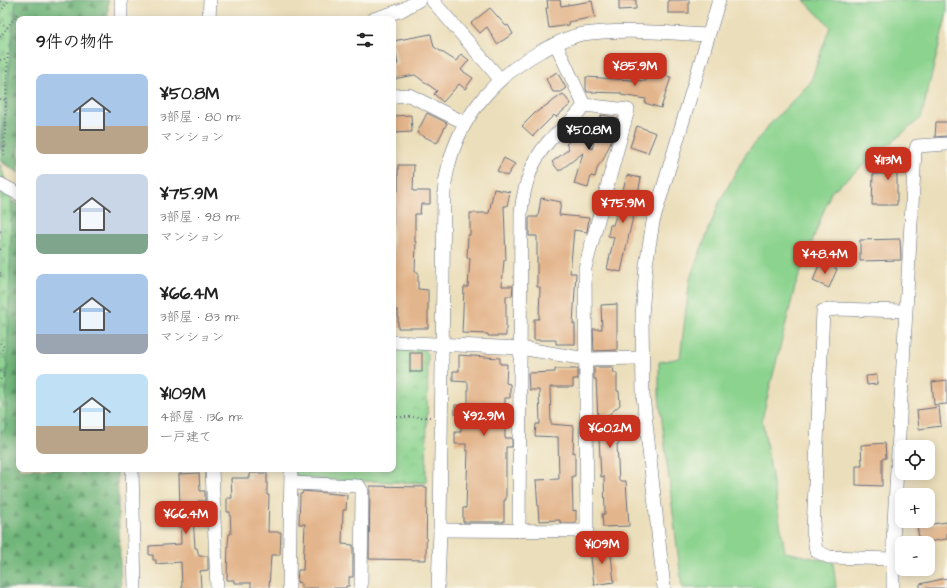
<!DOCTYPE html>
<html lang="ja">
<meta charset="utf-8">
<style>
:root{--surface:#fff;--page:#f6f6f6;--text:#222;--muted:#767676;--accent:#c8321e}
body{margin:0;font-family:"Architects Daughter","Klee One",sans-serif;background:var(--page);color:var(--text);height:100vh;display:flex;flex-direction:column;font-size:15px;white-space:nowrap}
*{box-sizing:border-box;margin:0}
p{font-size:13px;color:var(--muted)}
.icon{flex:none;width:22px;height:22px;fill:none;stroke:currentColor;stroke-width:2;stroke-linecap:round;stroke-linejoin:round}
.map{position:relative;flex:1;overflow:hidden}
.details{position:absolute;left:16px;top:16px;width:380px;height:456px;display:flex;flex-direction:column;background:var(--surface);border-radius:8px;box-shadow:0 2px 10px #0003}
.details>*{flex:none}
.tools{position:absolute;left:895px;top:440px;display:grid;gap:8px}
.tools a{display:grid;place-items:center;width:40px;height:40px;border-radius:8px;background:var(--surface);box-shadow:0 2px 10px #0003;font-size:20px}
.price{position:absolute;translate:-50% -34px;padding:0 9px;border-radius:8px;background:var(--accent);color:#fff;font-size:13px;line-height:26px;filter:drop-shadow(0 1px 2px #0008)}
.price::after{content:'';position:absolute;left:50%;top:24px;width:12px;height:9px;margin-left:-6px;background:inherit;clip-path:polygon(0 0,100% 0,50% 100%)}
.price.on{background:#222;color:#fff}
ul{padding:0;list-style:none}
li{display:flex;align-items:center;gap:12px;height:100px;padding:0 20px}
li span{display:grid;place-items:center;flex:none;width:112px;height:80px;border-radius:8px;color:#555}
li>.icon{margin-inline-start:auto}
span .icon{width:48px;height:48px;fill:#fffc;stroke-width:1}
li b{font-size:17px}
h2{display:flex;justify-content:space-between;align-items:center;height:48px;padding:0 20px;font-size:17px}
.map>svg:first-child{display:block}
</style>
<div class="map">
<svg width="947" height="588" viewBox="0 0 947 588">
<defs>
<pattern id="forest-firs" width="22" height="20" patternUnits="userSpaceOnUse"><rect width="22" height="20" fill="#70b579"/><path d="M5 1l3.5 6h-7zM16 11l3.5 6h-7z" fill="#5b9466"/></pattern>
<pattern id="cemetery-stones" width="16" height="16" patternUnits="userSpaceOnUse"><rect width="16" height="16" fill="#8bd38e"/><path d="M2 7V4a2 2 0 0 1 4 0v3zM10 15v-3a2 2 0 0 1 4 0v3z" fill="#77b57d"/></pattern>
<pattern id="park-crowns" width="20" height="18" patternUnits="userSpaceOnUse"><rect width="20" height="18" fill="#8bd38e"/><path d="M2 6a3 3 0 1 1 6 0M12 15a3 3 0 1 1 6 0" fill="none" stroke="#77b57d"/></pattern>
</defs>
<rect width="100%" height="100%" fill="#fbf7ec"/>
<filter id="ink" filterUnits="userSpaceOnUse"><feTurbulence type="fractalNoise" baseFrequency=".025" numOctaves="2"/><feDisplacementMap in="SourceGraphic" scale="8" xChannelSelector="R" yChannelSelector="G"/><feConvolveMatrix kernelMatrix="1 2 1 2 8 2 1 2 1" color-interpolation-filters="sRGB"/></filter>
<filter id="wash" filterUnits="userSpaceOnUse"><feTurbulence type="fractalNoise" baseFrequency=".012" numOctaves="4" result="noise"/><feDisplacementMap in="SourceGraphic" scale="16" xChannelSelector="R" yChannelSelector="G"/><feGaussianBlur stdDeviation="0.9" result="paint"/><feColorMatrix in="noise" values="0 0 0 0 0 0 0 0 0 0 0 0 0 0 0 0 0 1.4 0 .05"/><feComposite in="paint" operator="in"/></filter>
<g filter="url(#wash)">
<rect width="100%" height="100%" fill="#ebdeba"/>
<path fill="#8bd38e" stroke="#538176" d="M 804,0 L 947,0 L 947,13 L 921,118 L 831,192 L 795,287 L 762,419 L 785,552 L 833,562 L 836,588 L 682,588 L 659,396 L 659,362 L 680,358 L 690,278 L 719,203 L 745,155 L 771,123 L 810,83 L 830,27 Z"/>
<g fill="url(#forest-firs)" stroke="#46726c">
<path d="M 16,0 L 108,0 L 108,19 L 19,19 L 19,173 L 0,161 Z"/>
<path d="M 12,201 L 19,204 L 19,469 L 117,469 L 121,588 L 0,588 L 0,431 L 5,430 Z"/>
</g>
<g fill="url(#cemetery-stones)" stroke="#538176">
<path d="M 0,0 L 16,0 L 0,150 Z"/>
<path d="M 0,164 L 12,201 L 5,430 L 0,431 Z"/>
</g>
<path fill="url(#park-crowns)" stroke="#538176" d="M 393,348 L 422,348 L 428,355 L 426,483 L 300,479 L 295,474 L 295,469 L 393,469 Z"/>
<g id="blocks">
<g fill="#e3b58c">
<path d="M 547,0 L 560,0 L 561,6 L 592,1 L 595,17 L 568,22 L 569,25 L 549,28 L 546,8 L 548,8 Z"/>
<path d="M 619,0 L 636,0 L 636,9 L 619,10 Z"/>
<rect x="668" y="0" width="21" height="13"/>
<path d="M 490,8 L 506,26 L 508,25 L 513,34 L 497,44 L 487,27 L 480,33 L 471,23 Z"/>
<path d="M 431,34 L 434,47 L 456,61 L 461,54 L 469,60 L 461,70 L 473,78 L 465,89 L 459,84 L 443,102 L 434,94 L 437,91 L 415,75 L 393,79 L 393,65 L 398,64 L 393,41 Z"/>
<path d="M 652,67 L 667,72 L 666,76 L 671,77 L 661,108 L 645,103 L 646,99 L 621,95 L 621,93 L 587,92 L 586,89 L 586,77 L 646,81 Z"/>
<path d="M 557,72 L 566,88 L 560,92 L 553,92 L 546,79 Z"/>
<path d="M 563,94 L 571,104 L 556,117 L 554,115 L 533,136 L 522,126 L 535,113 Z"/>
<path d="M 427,113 L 447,123 L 437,143 L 417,133 Z"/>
<path d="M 411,115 L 412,132 L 393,133 L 393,116 Z"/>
<path d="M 601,115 L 618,118 L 610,144 L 603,160 L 598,166 L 595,177 L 591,176 L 588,188 L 574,184 L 583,153 L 559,171 L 552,162 L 569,149 L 566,144 L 580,133 L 592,149 Z"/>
<path d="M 936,122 L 947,122 L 947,136 L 935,137 Z"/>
<path d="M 637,126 L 656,133 L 648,153 L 630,147 Z"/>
<path d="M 907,154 L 906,168 L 897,168 L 897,205 L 872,205 L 873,174 L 887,174 L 886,155 Z"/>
<path d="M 504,158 L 515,164 L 507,176 L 497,171 Z"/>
<path d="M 398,165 L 414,165 L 413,191 L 430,191 L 430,204 L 421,204 L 420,214 L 415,214 L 415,242 L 416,242 L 415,272 L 418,272 L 418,289 L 428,290 L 428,328 L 398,328 L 398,310 L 393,310 L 393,191 L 398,191 Z"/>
<path d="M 627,175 L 641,178 L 636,203 L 638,203 L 632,221 L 621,272 L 607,269 L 614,237 L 608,236 L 610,225 L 613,225 L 619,206 L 626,207 L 628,198 L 621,197 Z"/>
<path d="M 494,189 L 510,192 L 507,206 L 504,206 L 506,260 L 504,260 L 502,286 L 513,286 L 512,296 L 506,296 L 506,336 L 488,336 L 488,334 L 462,333 L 464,287 L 468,287 L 470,258 L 467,258 L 468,235 L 470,235 L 470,213 L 489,213 Z"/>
<path d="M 541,198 L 561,202 L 559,215 L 589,218 L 587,232 L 574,230 L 570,273 L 576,273 L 573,324 L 575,324 L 575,344 L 556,344 L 556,340 L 534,340 L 534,319 L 539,319 L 540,287 L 537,287 L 537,236 L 529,236 L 529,217 L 538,217 Z"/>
<path d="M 900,239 L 901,260 L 860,261 L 860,240 Z"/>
<path d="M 820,262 L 837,269 L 829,288 L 813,281 Z"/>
<path d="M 617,304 L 617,350 L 594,351 L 593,329 L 602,329 L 601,305 Z"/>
<rect x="410" y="353" width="12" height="19"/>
<path d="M 459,355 L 500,358 L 500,364 L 507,364 L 506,383 L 510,384 L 510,398 L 505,398 L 505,438 L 512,438 L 512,447 L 506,447 L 506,500 L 504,500 L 504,522 L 463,522 L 463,508 L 466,508 L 468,450 L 466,450 L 466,444 L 455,444 L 455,432 L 461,432 L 461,414 L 455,414 L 455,405 L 468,405 L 468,382 L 453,381 L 453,371 L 459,371 Z"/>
<path d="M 594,367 L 613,367 L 614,373 L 617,373 L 617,391 L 619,391 L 620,405 L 600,422 L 619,422 L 619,444 L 617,444 L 619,481 L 626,481 L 629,526 L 603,527 L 602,514 L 605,514 L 604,476 L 601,477 L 596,379 L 594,379 Z"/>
<path d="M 555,369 L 578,369 L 578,379 L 573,379 L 573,387 L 550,387 L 551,424 L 574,426 L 573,453 L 575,452 L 575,476 L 572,476 L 573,511 L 576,510 L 576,523 L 560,523 L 560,520 L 539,521 L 536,480 L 559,479 L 558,437 L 535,436 L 536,424 L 540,424 L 539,390 L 529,390 L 528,373 L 555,372 Z"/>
<path d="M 877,375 L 877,384 L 867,385 L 866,376 Z"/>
<path d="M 947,380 L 947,404 L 934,405 L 932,382 Z"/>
<path d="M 939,407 L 941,426 L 919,429 L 917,410 Z"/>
<path d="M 885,443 L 886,458 L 882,459 L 882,486 L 856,485 L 856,466 L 862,466 L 861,445 Z"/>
<path d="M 199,473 L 200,491 L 205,491 L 205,501 L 198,501 L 198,515 L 193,516 L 195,548 L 197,548 L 199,556 L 208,556 L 208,570 L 200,571 L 201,588 L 182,588 L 181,562 L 156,564 L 156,560 L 153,560 L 153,555 L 149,555 L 149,546 L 181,544 L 179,474 Z"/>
<path d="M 250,473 L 267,473 L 267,495 L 269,495 L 268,532 L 281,532 L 280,555 L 271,555 L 269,588 L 251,588 L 251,583 L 234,583 L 234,580 L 227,580 L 228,544 L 229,534 L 231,534 L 230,512 L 227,512 L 227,498 L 232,498 L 231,478 L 250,478 Z"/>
<path d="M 370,486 L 427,487 L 426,560 L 369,559 Z"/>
<path d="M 303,491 L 347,495 L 346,510 L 343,510 L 342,544 L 353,545 L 353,577 L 349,577 L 349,586 L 346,586 L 346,588 L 301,588 L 301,583 L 297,582 L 298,570 L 303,570 L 305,524 L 299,524 L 300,494 L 302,494 Z"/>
<path d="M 947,522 L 947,539 L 920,543 L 917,526 Z"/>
<path d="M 610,546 L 614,582 L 594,585 L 590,548 Z"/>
<path d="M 947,578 L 947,588 L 920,588 L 920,584 Z"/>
</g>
</g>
</g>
<g filter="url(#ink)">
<use href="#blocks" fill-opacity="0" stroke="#646c7e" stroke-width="1"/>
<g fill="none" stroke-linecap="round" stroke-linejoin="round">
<g stroke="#646c7e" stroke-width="14">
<g id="minor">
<path d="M 432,0 L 500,79"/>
<path d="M 121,19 L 121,0"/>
<path d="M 209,19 L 210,0"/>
<path d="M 374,19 L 402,10 L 419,0"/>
<path d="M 393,96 L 409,95 L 465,123"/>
<path d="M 0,184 L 19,194"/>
<path d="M 393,342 L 520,348 L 586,359 L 642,358"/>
<path d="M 132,469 L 135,588"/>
<path d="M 212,469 L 217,588"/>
<path d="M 292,483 L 359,486 L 362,491 L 361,588"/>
<path d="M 440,530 L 587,531 L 585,268 L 628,110 L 584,105 L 556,44"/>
<path d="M 519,531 L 521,212 C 524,185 531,161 549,141 C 561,128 575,120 584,105"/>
<path d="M 893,559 L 829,557 L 816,551 L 813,530 L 823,311 L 836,309 L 904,311"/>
<path d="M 289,588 L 291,469"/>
<path d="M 438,588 L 440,530 L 444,193 C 450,129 486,82 541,51 C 554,45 569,36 583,34 C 624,28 666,33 708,35"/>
<path d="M 664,588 L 643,395 L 642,316 L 646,265 L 653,222 L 719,0"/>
<path d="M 893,588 L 893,540 L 915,152 L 917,146 L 947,144"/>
</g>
</g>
<g stroke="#646c7e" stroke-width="2" stroke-dasharray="1 3" stroke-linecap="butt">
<path d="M 0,2 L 2,0"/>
<path d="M 0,12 L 9,0"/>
<path d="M 0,23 L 7,28"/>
<path d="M 0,37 L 19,12"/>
<path d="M 0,60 L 8,60"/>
<path d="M 0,99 L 6,100"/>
<path d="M 4,155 L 8,49"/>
<path d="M 0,231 L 2,233 L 0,236"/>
<path d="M 0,249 L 2,251"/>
<path d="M 0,273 L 2,274 L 0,276"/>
<path d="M 0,343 L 4,347 L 0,353"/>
<path d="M 0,371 L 5,375 L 0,380"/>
<path d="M 393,417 L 430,417"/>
<path d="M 362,469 L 362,475"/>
</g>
<use href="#minor" stroke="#fff" stroke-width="13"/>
</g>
</g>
</svg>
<div class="tools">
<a><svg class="icon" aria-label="locate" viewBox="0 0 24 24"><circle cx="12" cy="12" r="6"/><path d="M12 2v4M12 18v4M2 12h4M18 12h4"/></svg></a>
<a>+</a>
<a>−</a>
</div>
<b class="price" style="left:635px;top:87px">¥85.9M</b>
<b class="price on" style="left:589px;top:151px">¥50.8M</b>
<b class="price" style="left:888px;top:181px">¥113M</b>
<b class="price" style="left:623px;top:224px">¥75.9M</b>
<b class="price" style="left:825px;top:275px">¥48.4M</b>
<b class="price" style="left:484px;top:437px">¥92.9M</b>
<b class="price" style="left:610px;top:449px">¥60.2M</b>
<b class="price" style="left:186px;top:535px">¥66.4M</b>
<b class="price" style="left:602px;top:565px">¥109M</b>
<section class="details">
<h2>9件の物件<svg class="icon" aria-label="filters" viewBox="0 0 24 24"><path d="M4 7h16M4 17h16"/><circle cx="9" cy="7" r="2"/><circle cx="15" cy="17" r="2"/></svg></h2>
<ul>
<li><span style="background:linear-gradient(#a9c7e8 65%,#b9a48a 0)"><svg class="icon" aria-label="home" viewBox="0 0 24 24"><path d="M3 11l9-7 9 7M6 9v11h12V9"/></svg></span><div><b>¥50.8M</b><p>3部屋 · 80 m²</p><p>マンション</p></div></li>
<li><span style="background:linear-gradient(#c9d6e8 75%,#7fa58c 0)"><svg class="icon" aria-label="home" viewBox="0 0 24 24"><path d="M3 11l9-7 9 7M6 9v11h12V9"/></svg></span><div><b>¥75.9M</b><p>3部屋 · 98 m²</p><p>マンション</p></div></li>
<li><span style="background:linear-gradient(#a9c7e8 75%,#9aa5b1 0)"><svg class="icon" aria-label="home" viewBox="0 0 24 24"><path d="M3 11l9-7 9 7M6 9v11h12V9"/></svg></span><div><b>¥66.4M</b><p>3部屋 · 83 m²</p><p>マンション</p></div></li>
<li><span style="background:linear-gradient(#bfe0f5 65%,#b9a48a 0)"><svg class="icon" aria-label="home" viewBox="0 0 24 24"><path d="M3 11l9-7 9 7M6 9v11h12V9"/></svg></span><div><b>¥109M</b><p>4部屋 · 136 m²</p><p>一戸建て</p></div></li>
</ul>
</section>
</div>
